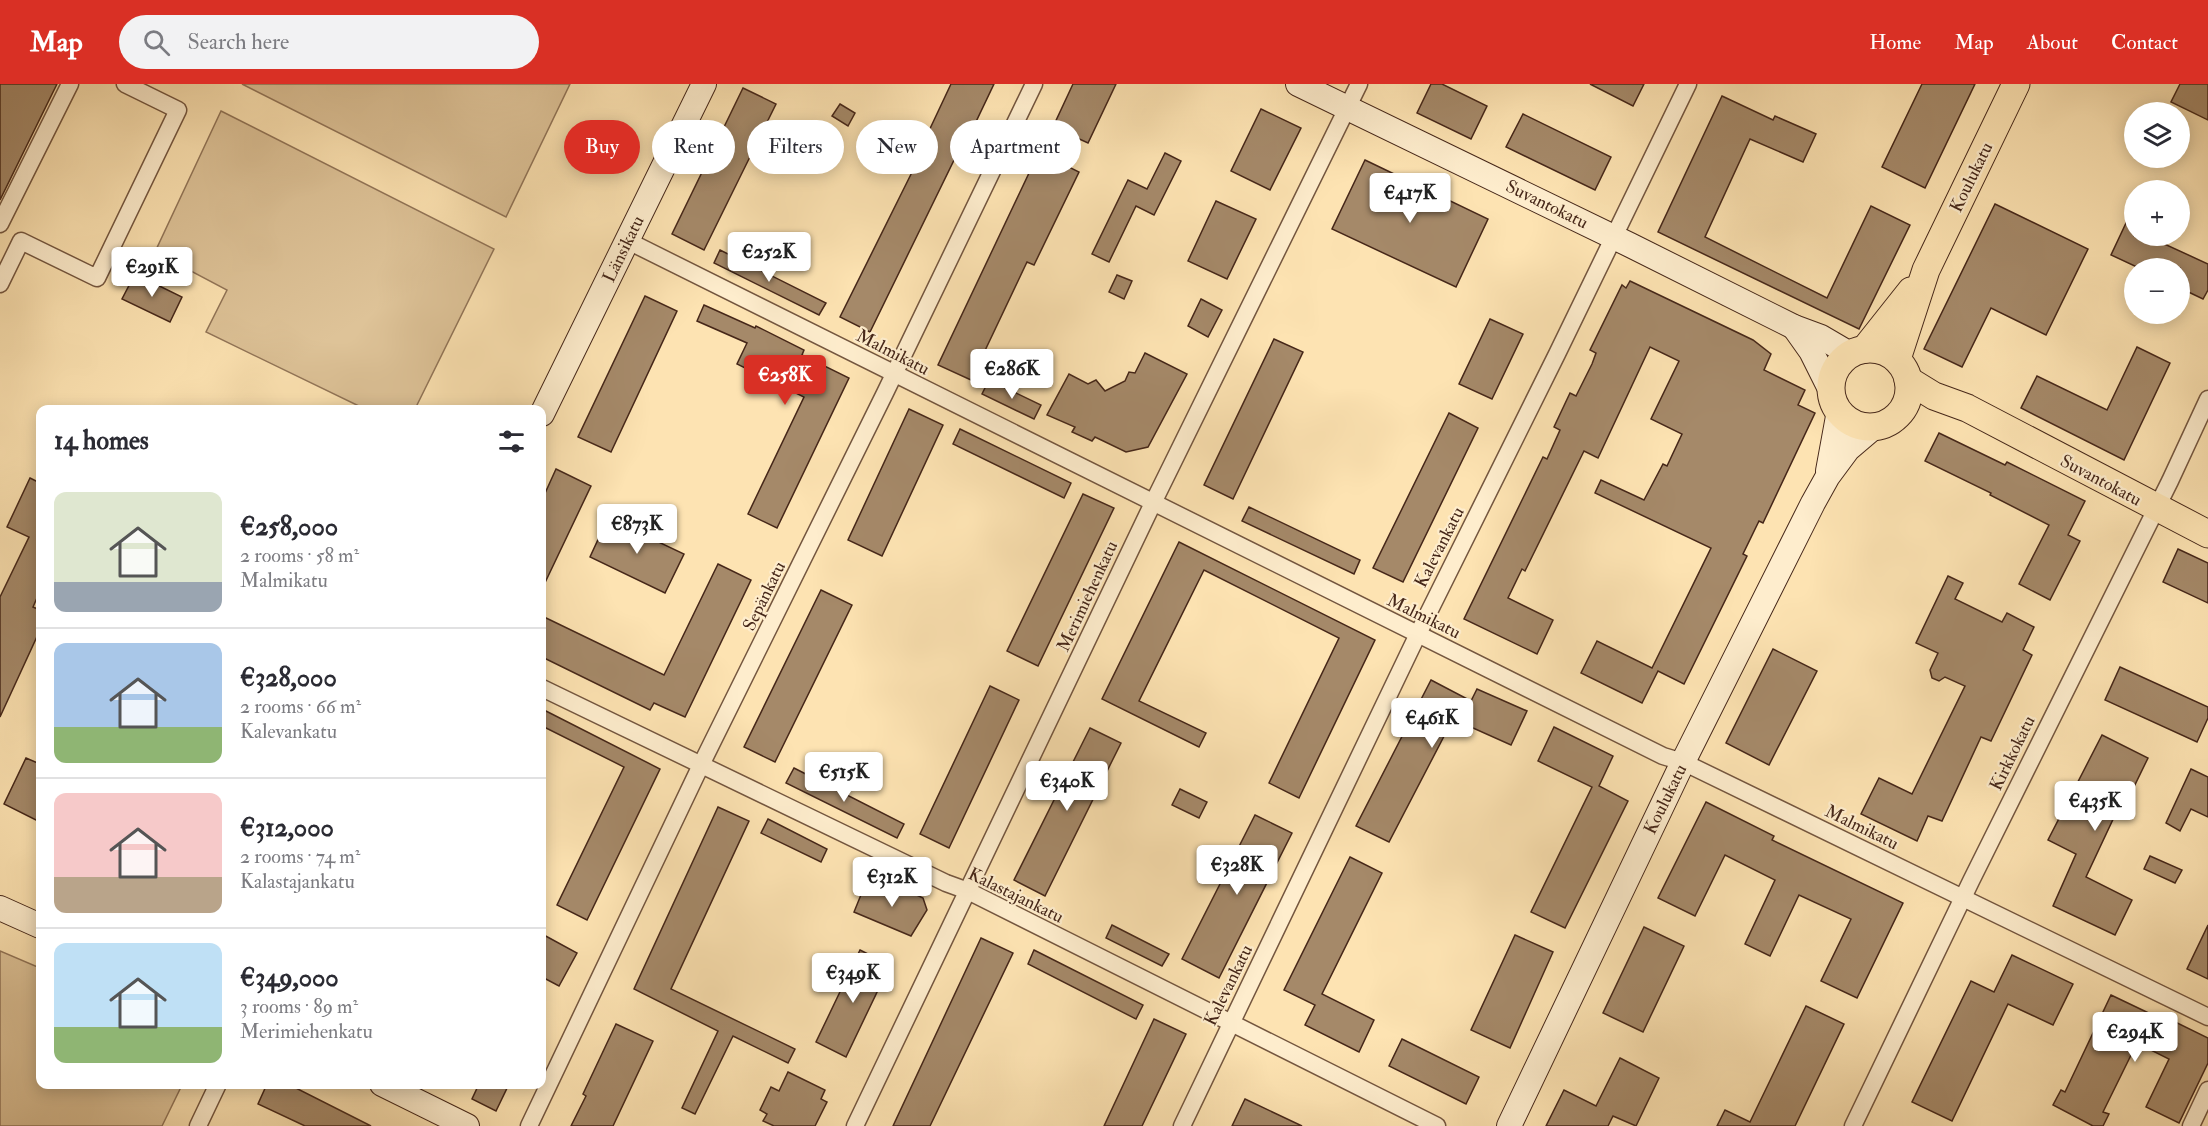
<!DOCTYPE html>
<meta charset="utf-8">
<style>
:root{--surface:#fff;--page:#f2f2f3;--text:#2b2b33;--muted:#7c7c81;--line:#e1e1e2;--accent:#d93025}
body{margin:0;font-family:"IM FELL Double Pica",serif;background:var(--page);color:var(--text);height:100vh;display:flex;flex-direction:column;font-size:22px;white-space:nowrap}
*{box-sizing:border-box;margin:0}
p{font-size:20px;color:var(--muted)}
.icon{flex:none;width:33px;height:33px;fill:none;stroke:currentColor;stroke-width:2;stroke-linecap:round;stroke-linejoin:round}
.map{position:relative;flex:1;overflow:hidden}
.panel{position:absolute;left:36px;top:321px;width:510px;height:684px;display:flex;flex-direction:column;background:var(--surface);border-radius:12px;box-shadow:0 3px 15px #0003}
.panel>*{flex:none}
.hud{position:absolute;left:564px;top:36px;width:570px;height:54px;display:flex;gap:12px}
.tools{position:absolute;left:2124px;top:18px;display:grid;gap:12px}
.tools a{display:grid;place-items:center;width:66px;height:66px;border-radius:50%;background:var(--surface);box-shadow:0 3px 15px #0003;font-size:30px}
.price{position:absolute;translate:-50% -51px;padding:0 14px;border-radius:6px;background:#fff;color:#222;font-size:20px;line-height:39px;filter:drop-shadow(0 2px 3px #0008)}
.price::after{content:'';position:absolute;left:50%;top:36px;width:18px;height:14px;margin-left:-9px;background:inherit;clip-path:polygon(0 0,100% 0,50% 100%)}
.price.active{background:var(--accent);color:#fff}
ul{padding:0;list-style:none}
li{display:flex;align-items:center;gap:18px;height:150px;padding:0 18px}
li+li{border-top:2px solid var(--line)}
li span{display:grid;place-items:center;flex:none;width:168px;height:120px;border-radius:12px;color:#555}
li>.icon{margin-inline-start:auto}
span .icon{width:72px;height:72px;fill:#fffc;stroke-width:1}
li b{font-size:26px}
h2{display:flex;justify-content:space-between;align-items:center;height:72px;padding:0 18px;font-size:26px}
.pill{padding:0 21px;border-radius:27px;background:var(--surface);box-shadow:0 3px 15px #0003;font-size:21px;line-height:54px}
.pill.active{background:var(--accent);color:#fff}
header{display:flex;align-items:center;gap:36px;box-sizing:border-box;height:84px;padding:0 30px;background:var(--accent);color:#fff}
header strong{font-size:28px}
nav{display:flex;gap:33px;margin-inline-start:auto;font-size:21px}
.search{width:420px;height:54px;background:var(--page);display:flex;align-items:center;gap:15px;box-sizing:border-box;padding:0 21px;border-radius:33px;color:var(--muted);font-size:22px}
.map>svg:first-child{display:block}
</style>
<header>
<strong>Map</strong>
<div class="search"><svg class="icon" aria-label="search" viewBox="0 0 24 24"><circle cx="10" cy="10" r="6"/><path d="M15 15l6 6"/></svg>Search here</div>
<nav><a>Home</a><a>Map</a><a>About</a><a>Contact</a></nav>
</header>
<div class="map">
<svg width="2208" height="1042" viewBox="0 0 2208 1042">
<rect width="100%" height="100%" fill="#fde3b2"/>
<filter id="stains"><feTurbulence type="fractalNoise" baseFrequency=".00333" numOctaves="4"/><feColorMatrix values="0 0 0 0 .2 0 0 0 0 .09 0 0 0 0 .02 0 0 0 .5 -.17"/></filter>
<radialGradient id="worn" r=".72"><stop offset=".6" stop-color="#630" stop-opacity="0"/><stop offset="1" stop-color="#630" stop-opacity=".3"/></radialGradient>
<g fill="#dec398" stroke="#927558" stroke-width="1.5">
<path d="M 242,0 L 570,0 L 506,133 Z"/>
<path d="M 221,27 L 494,165 L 415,325 L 365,325 L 206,248 L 227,206 L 155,168 Z"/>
<path d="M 0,867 L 40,884 L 40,1000 L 182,1001 L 162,1042 L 0,1042 Z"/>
</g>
<g fill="#a58969" stroke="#462719" stroke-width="1.5">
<path d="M 0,0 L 57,0 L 0,116 Z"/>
<path d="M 951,0 L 994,0 L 962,67 L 959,66 L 870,248 L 840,233 L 930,52 L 927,51 Z"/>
<path d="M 1073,0 L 1116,0 L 1088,59 L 1053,43 Z"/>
<path d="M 1431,0 L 1442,0 L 1487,22 L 1471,55 L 1417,29 Z"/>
<path d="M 1590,0 L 1644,0 L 1633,22 Z"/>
<path d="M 1922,0 L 1975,0 L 1925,104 L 1882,83 Z"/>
<path d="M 2180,0 L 2208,0 L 2208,36 L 2171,18 Z"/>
<path d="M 743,4 L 776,20 L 704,166 L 672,150 Z"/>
<path d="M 1722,12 L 1773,36 L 1775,32 L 1816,50 L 1803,78 L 1750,55 L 1705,153 L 1827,214 L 1871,122 L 1910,141 L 1859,245 L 1658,148 Z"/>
<path d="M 840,20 L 855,29 L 848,42 L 832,32 Z"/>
<path d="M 1261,25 L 1301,44 L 1270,106 L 1231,87 Z"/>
<path d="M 1523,30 L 1611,73 L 1595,106 L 1506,63 Z"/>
<path d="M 1039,68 L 1079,88 L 1034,181 L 1027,178 L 971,296 L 938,281 Z"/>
<path d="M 1165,69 L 1181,77 L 1154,131 L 1136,122 L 1109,178 L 1092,170 L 1128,96 L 1147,105 Z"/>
<path d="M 1365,76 L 1488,135 L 1456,203 L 1332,145 Z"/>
<path d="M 1216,117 L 1256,135 L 1227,195 L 1188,177 Z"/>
<path d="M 1995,120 L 2088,165 L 2046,251 L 1991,224 L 1962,283 L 1924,265 Z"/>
<path d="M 2134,122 L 2134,152 L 2147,152 L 2208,180 L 2208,206 L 2203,215 L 2180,204 L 2180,184 L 2139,184 L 2111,171 Z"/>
<path d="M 720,166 L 826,219 L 819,231 L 714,179 Z"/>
<path d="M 135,190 L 182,213 L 170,238 L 122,215 Z"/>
<path d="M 1117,191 L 1132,197 L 1124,215 L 1109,208 Z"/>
<path d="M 1630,197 L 1753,256 L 1771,270 L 1764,286 L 1805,306 L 1798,321 L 1815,329 L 1763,439 L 1759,437 L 1743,470 L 1747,472 L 1684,600 L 1658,587 L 1642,619 L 1581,589 L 1597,557 L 1652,584 L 1711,464 L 1595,409 L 1601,396 L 1644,416 L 1663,380 L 1667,382 L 1682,350 L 1651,335 L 1679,277 L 1650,263 L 1598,374 L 1584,367 L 1525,487 L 1522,485 L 1508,514 L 1553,536 L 1537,570 L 1464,535 L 1543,373 L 1547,375 L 1560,346 L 1554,343 L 1570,309 L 1576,312 L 1592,280 L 1596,269 L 1590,266 L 1622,201 L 1626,204 Z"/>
<path d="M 645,212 L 677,227 L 611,368 L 578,353 Z"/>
<path d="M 1201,215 L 1222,226 L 1208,253 L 1188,242 Z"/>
<path d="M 704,221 L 755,244 L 756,242 L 804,266 L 802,271 L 849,294 L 777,444 L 748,430 L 804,313 L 737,280 L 747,259 L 697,237 Z"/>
<path d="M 1490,235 L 1523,250 L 1492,315 L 1459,300 Z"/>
<path d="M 1274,255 L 1303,268 L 1233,415 L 1204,401 Z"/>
<path d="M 2137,263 L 2170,279 L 2124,376 L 2021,324 L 2037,292 L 2107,326 Z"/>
<path d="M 1145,269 L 1187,290 L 1148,363 L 1126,368 L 1095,353 L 1092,357 L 1072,348 L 1075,343 L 1047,331 L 1069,290 L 1088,300 L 1096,296 L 1105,307 L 1125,297 L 1129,288 L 1135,289 Z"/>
<path d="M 989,296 L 1041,321 L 1034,335 L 982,310 Z"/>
<path d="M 909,325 L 943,341 L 882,472 L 848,456 Z"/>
<path d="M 1449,329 L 1478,344 L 1403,498 L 1373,484 Z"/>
<path d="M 960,345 L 1071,399 L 1064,414 L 953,360 Z"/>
<path d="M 1939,349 L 2005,381 L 2007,378 L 2085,417 L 2068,451 L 2080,457 L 2050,516 L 2019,500 L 2049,441 L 1990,411 L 1991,409 L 1925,377 Z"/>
<path d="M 556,385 L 591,402 L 542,505 L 542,416 Z"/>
<path d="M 30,394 L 40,399 L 40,507 L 33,523 L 40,526 L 40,546 L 0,633 L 0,513 L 29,453 L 7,443 Z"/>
<path d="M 1083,410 L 1114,424 L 1038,582 L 1007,567 Z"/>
<path d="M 1249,423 L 1360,476 L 1354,490 L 1242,437 Z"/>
<path d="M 608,434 L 684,470 L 665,509 L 590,473 Z"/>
<path d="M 1179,458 L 1375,556 L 1299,714 L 1269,699 L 1339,554 L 1204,486 L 1139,617 L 1206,649 L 1199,663 L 1102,615 Z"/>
<path d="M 2178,465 L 2208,479 L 2208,519 L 2163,498 Z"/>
<path d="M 718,480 L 751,496 L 685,633 L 654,619 L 650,626 L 542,573 L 542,532 L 664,591 Z"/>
<path d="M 1948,492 L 1963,499 L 1955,515 L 2002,538 L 2007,529 L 2034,543 L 2023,566 L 2032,571 L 1991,657 L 1981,653 L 1942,737 L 1928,732 L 1917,757 L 1861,730 L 1879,694 L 1912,710 L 1965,602 L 1945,593 L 1939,597 L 1932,594 L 1930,586 L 1938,569 L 1916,559 Z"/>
<path d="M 821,506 L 852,521 L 775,678 L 744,663 Z"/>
<path d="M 1773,565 L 1817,587 L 1769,681 L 1726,659 Z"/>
<path d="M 2120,583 L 2208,623 L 2208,634 L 2197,658 L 2105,616 Z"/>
<path d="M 1431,596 L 1471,617 L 1477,605 L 1527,627 L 1511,661 L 1453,635 L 1389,758 L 1356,742 Z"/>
<path d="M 990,602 L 1019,616 L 949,764 L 920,750 Z"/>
<path d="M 542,625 L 660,685 L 587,836 L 557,821 L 624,683 L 542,642 Z"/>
<path d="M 1554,643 L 1613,672 L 1599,702 L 1628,717 L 1565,844 L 1531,828 L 1592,703 L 1538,677 Z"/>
<path d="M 1090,644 L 1121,659 L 1045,812 L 1014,796 Z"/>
<path d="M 2102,651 L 2148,674 L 2128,715 L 2124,712 L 2086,793 L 2132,816 L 2115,851 L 2053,822 L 2076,770 L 2048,756 Z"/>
<path d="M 26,674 L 40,680 L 40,738 L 4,720 Z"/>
<path d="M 794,684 L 904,740 L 897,754 L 786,699 Z"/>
<path d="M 2191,685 L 2208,693 L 2208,733 L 2191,725 L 2180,747 L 2166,739 Z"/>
<path d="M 1180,705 L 1207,718 L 1199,734 L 1172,721 Z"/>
<path d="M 1706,718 L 1774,752 L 1772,756 L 1903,819 L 1857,914 L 1821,897 L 1851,835 L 1799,811 L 1770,872 L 1745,860 L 1775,796 L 1725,771 L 1695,832 L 1658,814 Z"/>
<path d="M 718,723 L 749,737 L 671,905 L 795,965 L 788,979 L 733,952 L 695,1030 L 682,1024 L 718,947 L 634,905 Z"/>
<path d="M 1255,731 L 1292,749 L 1219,894 L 1182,875 Z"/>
<path d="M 768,735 L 827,765 L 821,778 L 761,749 Z"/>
<path d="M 2150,772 L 2182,786 L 2175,799 L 2144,785 Z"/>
<path d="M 1350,773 L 1382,789 L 1322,910 L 1374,936 L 1359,968 L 1305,941 L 1315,921 L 1284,906 Z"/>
<path d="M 867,796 L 897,809 L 900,803 L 923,814 L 927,826 L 911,852 L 854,828 Z"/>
<path d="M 1112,841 L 1169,870 L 1162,882 L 1106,854 Z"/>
<path d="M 2208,841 L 2208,895 L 2187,885 Z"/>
<path d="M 1644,843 L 1684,862 L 1643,948 L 1603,929 Z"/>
<path d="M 542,850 L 577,869 L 559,902 L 542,893 Z"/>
<path d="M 1515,851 L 1553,868 L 1510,964 L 1471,946 Z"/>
<path d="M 981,854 L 1013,869 L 930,1042 L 893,1042 Z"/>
<path d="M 860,866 L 890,881 L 846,973 L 816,958 Z"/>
<path d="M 1034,866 L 1143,921 L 1136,935 L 1028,880 Z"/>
<path d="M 2012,871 L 2073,900 L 2053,941 L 2008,920 L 1952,1037 L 1912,1018 L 1971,897 L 1994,908 Z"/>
<path d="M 2111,911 L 2157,933 L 2159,930 L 2208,954 L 2208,979 L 2179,1039 L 2146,1023 L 2169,975 L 2137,959 L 2103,1028 L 2109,1030 L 2103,1042 L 2093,1042 L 2053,1021 L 2061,1006 L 2065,1008 Z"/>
<path d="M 1806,922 L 1844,940 L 1795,1042 L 1717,1042 L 1725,1026 L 1750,1038 Z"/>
<path d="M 1154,935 L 1186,950 L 1142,1042 L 1104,1042 Z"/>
<path d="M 616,940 L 653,957 L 613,1042 L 571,1042 L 586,1012 L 583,1010 Z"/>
<path d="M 1402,955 L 1479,993 L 1466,1020 L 1389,982 Z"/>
<path d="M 1620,974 L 1659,994 L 1636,1042 L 1613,1032 L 1608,1042 L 1546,1042 L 1564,1006 L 1596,1022 Z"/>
<path d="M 788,988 L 825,1006 L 821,1015 L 827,1018 L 815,1042 L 774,1042 L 763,1037 L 767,1030 L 760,1026 L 771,1003 L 779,1007 Z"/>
<path d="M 267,1000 L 288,1000 L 371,1042 L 305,1042 L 258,1020 Z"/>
<path d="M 479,1000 L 509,1000 L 496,1027 L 472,1015 Z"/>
<path d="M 1245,1015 L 1302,1042 L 1232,1042 Z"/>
</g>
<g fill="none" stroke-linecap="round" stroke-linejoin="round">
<g stroke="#74563f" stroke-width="19">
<g id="street">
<path d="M 0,140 L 70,0"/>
<path d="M 628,157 L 1663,672 L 1683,678 L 2208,933"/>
<path d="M 0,200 L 21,157 L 97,194 L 178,26 L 125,0"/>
<path d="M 542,604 L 946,799 L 968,807 L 1437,1042"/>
<path d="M 198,1042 L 218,1000"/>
<path d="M 529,1042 L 701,681 L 885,309 L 1034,0"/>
<path d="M 855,1042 L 1153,419 L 1359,0"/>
<path d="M 1182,1042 L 1418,550 L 1557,270 L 1688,0"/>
<path d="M 1853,1042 L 1971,797 L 2170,397 L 2208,315"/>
<path d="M 2191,1042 L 2208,1006"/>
</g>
</g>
<g stroke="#462719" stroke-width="26">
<g id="secondary">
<path d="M 1298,0 L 1630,161 L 1794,243 L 1821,253 L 1850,270"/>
<path d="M 1794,243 L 1811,267 L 1831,307"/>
<path d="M 542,330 L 704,0"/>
<path d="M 1828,387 L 1839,327"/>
<path d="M 0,824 L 40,842"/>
<path d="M 382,1000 L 467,1042"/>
<path d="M 1509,1042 L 1683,678 L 1813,419 L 1828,392 L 1848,365 L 1875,342"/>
</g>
</g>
<g stroke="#462719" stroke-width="29">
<g id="primary">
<path d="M 1865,265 L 1911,207"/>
<circle cx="1870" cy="304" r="39"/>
<path d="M 1897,275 L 1926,186 L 2016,0"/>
<path d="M 1908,296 L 1934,312 L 1967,324 L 2208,450"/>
</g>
</g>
<use href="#street" stroke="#feedcd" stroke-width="16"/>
<use href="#secondary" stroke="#feedcd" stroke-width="24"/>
<use href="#primary" stroke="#fde3b2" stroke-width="27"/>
</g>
<g text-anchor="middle" stroke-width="4.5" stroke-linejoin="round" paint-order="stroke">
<g font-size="18" fill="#462719" stroke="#feedcd">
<text transform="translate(1971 93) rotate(-64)" y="6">Koulukatu</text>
<text transform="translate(1547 120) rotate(26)" y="6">Suvantokatu</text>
<text transform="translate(623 165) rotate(-64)" y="6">Länsikatu</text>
<text transform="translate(893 268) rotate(27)" y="6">Malmikatu</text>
<text transform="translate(2101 396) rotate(28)" y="6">Suvantokatu</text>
<text transform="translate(1439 463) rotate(-63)" y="6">Kalevankatu</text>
<text transform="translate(764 512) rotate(-64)" y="6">Sepänkatu</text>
<text transform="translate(1087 512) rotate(-65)" y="6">Merimiehenkatu</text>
<text transform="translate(1424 532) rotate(26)" y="6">Malmikatu</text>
<text transform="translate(2012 669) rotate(-64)" y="6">Kirkkokatu</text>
<text transform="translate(1665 715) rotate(-64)" y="6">Koulukatu</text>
<text transform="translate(1862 743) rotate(26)" y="6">Malmikatu</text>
<text transform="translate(1016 811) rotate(26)" y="6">Kalastajankatu</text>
<text transform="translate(1228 901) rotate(-64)" y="6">Kalevankatu</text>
</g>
</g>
<rect width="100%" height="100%" filter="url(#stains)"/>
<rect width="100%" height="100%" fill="url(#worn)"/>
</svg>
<div class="tools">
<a><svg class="icon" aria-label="layers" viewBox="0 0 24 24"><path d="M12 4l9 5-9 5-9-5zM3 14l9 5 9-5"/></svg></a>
<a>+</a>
<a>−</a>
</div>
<b class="price" style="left:1410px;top:140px">€417K</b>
<b class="price" style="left:769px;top:199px">€252K</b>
<b class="price" style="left:152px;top:214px">€291K</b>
<b class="price" style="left:1012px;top:316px">€286K</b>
<b class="price active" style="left:785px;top:322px">€258K</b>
<b class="price" style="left:637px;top:471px">€873K</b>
<b class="price" style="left:1432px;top:665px">€461K</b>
<b class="price" style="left:844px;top:719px">€515K</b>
<b class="price" style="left:1067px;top:728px">€340K</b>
<b class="price" style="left:2095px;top:748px">€435K</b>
<b class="price" style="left:1237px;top:812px">€328K</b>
<b class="price" style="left:892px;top:824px">€312K</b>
<b class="price" style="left:853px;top:920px">€349K</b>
<b class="price" style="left:2135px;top:979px">€294K</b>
<div class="hud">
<a class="pill active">Buy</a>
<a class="pill">Rent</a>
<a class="pill">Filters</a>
<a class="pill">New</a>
<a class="pill">Apartment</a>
</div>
<section class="panel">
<h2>14 homes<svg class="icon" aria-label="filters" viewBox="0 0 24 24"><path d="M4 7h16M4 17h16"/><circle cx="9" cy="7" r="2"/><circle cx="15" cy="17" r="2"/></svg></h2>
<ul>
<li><span style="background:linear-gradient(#dfe7d0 75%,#9aa5b1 0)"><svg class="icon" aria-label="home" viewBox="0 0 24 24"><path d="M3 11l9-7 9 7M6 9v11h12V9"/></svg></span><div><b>€258,000</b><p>2 rooms · 58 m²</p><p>Malmikatu</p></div></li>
<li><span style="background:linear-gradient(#a9c7e8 70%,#8fb573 0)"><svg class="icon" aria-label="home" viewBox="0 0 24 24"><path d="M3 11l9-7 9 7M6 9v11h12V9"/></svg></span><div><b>€328,000</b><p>2 rooms · 66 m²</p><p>Kalevankatu</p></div></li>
<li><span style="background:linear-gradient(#f6c9c9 70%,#b9a48a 0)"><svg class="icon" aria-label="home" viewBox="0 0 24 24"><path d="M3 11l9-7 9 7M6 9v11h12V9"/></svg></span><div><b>€312,000</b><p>2 rooms · 74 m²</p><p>Kalastajankatu</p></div></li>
<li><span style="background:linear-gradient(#bfe0f5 70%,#8fb573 0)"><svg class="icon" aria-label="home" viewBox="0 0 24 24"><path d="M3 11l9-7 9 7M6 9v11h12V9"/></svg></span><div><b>€349,000</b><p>3 rooms · 89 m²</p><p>Merimiehenkatu</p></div></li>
</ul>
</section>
</div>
